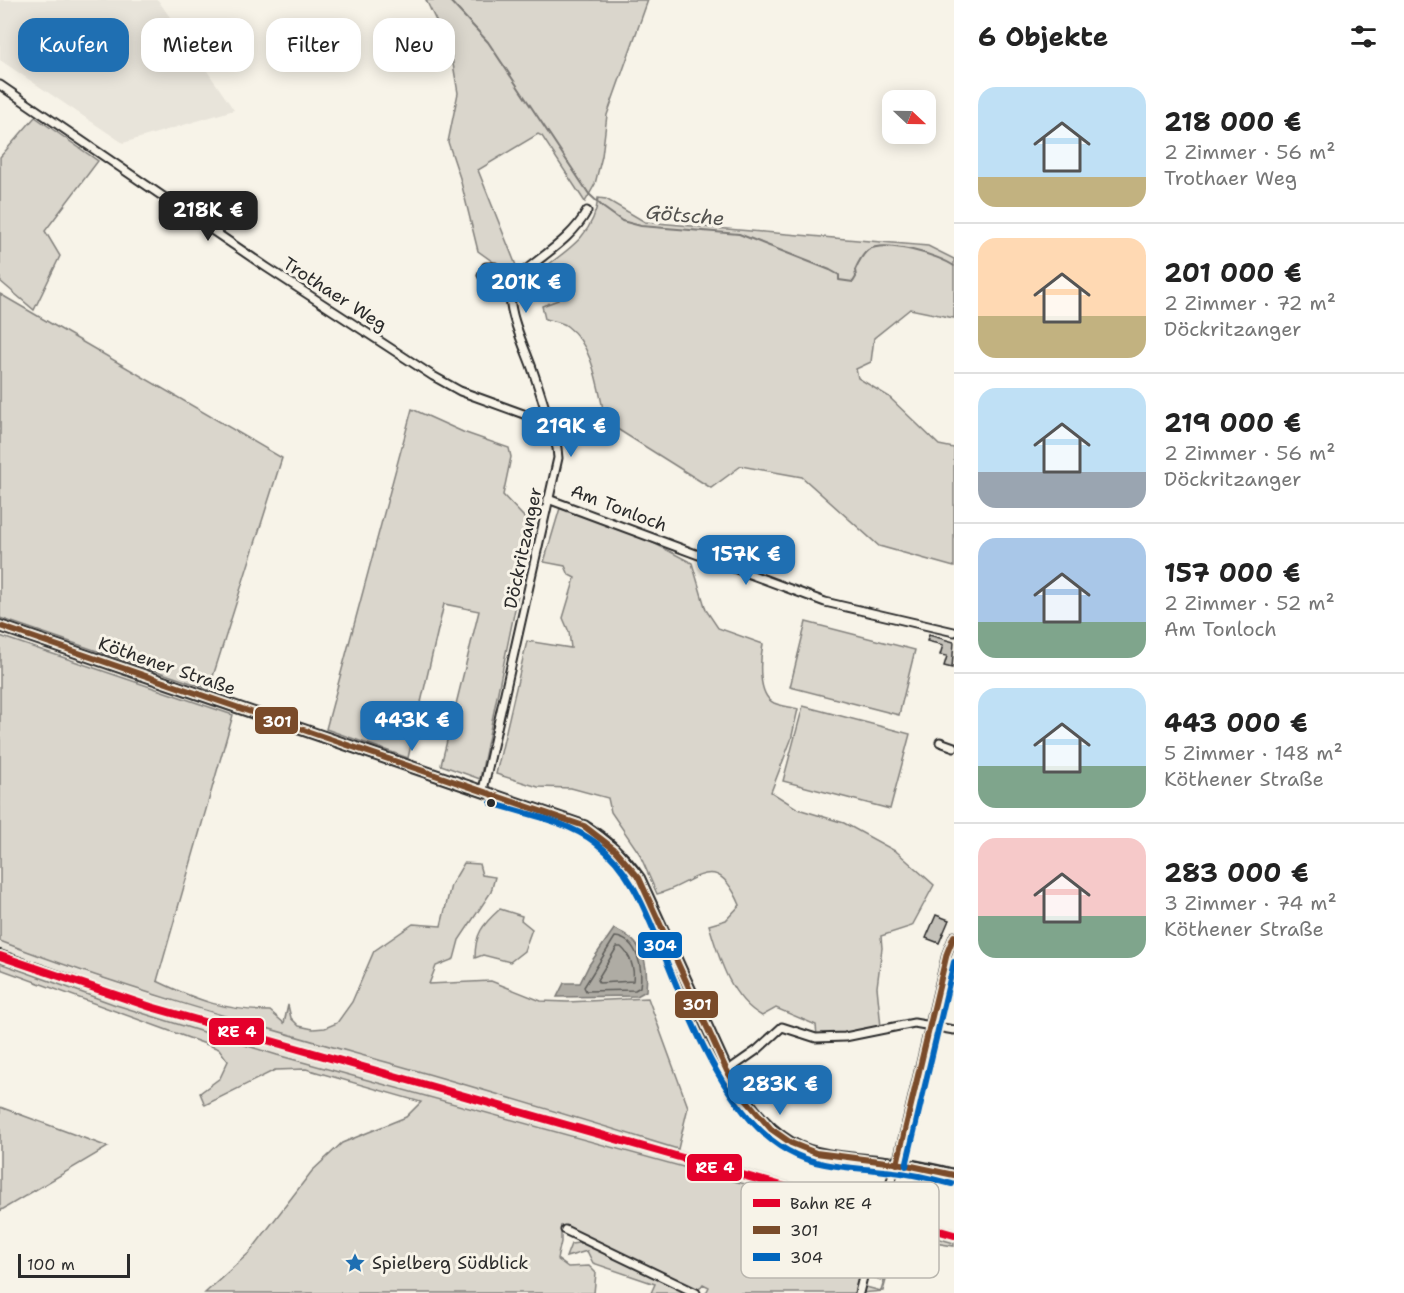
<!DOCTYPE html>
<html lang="de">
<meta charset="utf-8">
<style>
:root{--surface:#fff;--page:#f6f6f6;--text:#222;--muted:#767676;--line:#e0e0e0;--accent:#1f6fb2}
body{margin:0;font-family:"Shantell Sans",sans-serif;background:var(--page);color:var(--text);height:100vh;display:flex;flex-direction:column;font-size:22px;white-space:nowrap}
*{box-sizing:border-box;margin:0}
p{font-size:20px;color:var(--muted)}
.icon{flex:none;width:33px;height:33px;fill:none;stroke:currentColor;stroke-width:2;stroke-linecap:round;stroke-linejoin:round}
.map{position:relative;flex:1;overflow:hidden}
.details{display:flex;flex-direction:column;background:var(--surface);width:450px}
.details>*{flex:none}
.guide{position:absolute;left:18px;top:18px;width:570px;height:54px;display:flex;gap:12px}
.needle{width:39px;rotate:112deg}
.tools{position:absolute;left:882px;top:90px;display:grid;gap:12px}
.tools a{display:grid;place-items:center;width:54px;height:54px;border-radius:12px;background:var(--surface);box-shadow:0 3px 15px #0003;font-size:30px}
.scale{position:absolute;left:18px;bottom:15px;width:112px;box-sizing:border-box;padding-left:6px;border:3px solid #2b2b2b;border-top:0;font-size:16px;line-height:21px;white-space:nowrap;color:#2b2b2b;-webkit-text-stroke:4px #f7f3e8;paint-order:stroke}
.price{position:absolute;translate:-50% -51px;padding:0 14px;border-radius:12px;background:var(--accent);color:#fff;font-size:20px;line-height:39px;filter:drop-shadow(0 2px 3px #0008)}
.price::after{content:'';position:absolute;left:50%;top:36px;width:18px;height:14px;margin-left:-9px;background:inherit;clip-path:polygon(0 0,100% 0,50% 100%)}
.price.active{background:#222;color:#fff}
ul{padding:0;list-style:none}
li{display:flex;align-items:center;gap:18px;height:150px;padding:0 24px}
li+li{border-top:2px solid var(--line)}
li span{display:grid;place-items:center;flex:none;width:168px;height:120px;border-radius:18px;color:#555}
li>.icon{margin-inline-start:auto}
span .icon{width:72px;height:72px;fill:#fffc;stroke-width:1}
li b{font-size:26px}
h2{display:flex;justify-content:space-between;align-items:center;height:72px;padding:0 24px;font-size:26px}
.tag{padding:0 21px;border-radius:18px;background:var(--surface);box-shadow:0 3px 15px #0003;font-size:21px;line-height:54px}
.tag.active{background:var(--accent);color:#fff}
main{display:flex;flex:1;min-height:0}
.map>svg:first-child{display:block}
</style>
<main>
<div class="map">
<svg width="954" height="1293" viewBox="0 0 954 1293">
<rect width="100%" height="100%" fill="#f7f3e8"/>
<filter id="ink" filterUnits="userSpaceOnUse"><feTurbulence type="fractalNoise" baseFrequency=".0167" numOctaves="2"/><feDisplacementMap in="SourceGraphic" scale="12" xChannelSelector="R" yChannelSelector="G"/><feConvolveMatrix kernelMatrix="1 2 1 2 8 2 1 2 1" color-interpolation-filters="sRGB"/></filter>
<g filter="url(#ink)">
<g fill="#e8e4da">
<path d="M 0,0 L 158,0 L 234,110 L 123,143 L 0,60 Z"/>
<path d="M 0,941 L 75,970 L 157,997 L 469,1085 L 678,1149 L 954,1228 L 954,1243 L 940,1239 L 905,1238 L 877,1231 L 846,1212 L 277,1055 L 182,1026 L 68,989 L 0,963 Z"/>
</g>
<g fill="#dad6cc" stroke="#82807c" stroke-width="1.5">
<path d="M 426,0 L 648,0 L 607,115 L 602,156 L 595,184 L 585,202 L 542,136 L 538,134 L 478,170 L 519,273 L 510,274 L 478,251 L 460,178 L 448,142 L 458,93 L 451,52 Z"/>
<path d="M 35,117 L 98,161 L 45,231 L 60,256 L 34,310 L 0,281 L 0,157 Z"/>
<path d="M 598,198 L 606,199 L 645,222 L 928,246 L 954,259 L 954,318 L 910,309 L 874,338 L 871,362 L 856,369 L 858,378 L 888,396 L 939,445 L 954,448 L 954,567 L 879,546 L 802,477 L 741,466 L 711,488 L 606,422 C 598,391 595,347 567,326 C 562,322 552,321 545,319 L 542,306 L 558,300 L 545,267 C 571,248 595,232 598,198 Z"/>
<path d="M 0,294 L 282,458 L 209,689 L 0,618 Z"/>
<path d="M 412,409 L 463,432 L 509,448 L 511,457 L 503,495 L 523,516 L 531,531 L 480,779 L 441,765 L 479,611 L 444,604 L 408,758 L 326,729 Z"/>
<path d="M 560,508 L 644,538 L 692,563 L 706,610 L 718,628 L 763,644 C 760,659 757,695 774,703 C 781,706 791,707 798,709 L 791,740 L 771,792 L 798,809 L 844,823 L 897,852 L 934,885 L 912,926 L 881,936 L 882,948 L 877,987 L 881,1027 L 847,1035 L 817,1036 L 816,1025 L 776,1008 L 762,1016 C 730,998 719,958 709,925 L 726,920 L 740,905 C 715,847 695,885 657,894 L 639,853 L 611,812 L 608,798 L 571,788 L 538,787 L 496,774 L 527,641 L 571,648 L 569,632 L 563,618 L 575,578 L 569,575 L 565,566 L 544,562 Z"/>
<path d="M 806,622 L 915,650 L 899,715 L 790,687 Z"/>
<path d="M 0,636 L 233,715 L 157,981 C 199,1001 223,1010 270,1011 L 284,1023 L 288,1005 L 291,1018 L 299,1026 L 313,1029 L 325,1028 L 337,1023 L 352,1002 L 374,951 L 413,924 L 441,926 L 451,885 L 464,863 L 479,864 L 482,875 L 495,877 L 491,892 L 459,940 L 454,959 L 436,966 L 429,984 L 491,981 L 541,1001 L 568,1002 L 648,998 L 688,1107 L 678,1149 C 580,1119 483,1089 386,1062 C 255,1025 127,990 0,941 Z"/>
<path d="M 803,706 L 910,734 L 890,809 L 783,781 Z"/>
<path d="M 500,909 L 522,916 L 521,920 L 532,929 L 524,951 L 510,962 L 483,955 L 475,958 C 475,934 482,925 500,909 Z"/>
<path d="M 0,963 L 116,1005 L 277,1055 L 846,1212 L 872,1229 L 856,1293 L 706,1293 L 709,1287 L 703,1284 L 697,1292 L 561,1226 L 561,1242 L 557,1259 L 568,1267 L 589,1266 L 596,1273 L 594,1293 L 205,1293 L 250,1252 L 312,1171 L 342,1143 L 406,1117 L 421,1102 L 306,1069 L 275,1070 L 205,1105 L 200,1093 L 220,1078 L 228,1061 L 219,1049 L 0,969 Z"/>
<path d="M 0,1107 L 108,1147 L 0,1211 Z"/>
<path d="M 877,1231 L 905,1238 L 940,1239 L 954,1243 L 954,1246 L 909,1239 L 883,1242 L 875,1252 L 871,1266 L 874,1273 L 886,1280 L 883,1291 L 861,1293 L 862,1286 L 881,1291 L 884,1281 L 865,1275 Z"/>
<path d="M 579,1243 L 587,1244 L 690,1293 L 651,1293 L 655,1284 L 593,1263 L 587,1251 L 566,1257 L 571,1244 Z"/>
</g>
<path fill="#afaca4" stroke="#7a7874" stroke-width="1.5" d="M 614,929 C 643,940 649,963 646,991 L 637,996 L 557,997 L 564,983 L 580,983 L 589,965 Z"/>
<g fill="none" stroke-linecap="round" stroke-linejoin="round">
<g stroke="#605f5b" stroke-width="1.5">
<path d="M 615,937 C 638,939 643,969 640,987 L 635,990 L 586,991 L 584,987 Z"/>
<path d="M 617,947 L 621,947 C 630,955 635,968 633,981 L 599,983 L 597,980 Z"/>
</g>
<path stroke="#7a7874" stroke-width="2" d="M 449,0 L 488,42 L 589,194 L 604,208 L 622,221 L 641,226 L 739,234 L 830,270 L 839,275 L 839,280 L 853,282 L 856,277 L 855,270 C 858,263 862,255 868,250 C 884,239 939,255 954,266"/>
</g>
<g fill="#c4c1b9" stroke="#2b2b2b" stroke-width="1.5">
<path d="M 929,635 L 954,642 L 952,668 L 944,666 L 947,656 L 940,655 L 943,645 L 927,641 Z"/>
<path d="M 936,915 L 949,920 L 939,943 L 926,938 Z"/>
</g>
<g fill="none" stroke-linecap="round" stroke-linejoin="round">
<g stroke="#2b2b2b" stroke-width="11">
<g id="minor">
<path d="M 0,85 L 266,267 L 433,376 L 460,391 L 540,420 L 548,419"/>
<path d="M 482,275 L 486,267 L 495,267 L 513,281 C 502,303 526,349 533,371 C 542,397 549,422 557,448 L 558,458 L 483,790"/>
<path d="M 513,281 C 537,258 571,241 587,211"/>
<path d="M 548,499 L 825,602 L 954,632"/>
<path d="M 940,742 L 954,747"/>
<path d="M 727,1071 L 757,1050 L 782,1027 L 816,1038 L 845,1037 L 914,1023 L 954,1030"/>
<path d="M 565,1230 L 696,1293"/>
<path d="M 859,1293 L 879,1214 L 897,1164 L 947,953 L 954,936"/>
</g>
</g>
<g stroke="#2b2b2b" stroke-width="14">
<path id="secondary" d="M 0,626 L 584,826 C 607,840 623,856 639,878 L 727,1071 C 743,1097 763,1127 791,1143 C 822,1160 861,1158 895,1163 C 915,1166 935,1170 954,1175"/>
</g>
<use href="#minor" stroke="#f7f3e8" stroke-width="7"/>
<use href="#secondary" stroke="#f7f3e8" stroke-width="9"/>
<g stroke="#2b2b2b" stroke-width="4.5">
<path id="rail" d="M 0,951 L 77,978"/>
</g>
<use href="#rail" stroke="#f7f3e8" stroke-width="2" stroke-dasharray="7" stroke-linecap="butt"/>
<g stroke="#f7f3e8" stroke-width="10">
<g id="bus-1">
<path d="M 0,626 L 584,826 L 614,849 L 639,878 L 727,1071 L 747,1101 L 771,1129 L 791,1143 L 816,1153 L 902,1164 L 954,1175"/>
<path d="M 897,1164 L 947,953 L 954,936"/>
</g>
</g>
<g stroke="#f7f3e8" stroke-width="10">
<g id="bus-2">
<path d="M 491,803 C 526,814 567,821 596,843 C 627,866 643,904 657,938 C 685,1004 722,1115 788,1151 C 818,1168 852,1167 885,1171 C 908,1173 930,1178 952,1184"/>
<path d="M 906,1166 L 954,962"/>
</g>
</g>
<use href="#bus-1" stroke="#7a4b2a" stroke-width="6"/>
<use href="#bus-2" stroke="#0065bd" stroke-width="6"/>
<g stroke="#f7f3e8" stroke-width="12">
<path id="rail-1" d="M 0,956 L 151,1007 L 954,1235"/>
</g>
<use href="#rail-1" stroke="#e4002b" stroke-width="8"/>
</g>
</g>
<defs>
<g id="sight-bare" transform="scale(1.62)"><path d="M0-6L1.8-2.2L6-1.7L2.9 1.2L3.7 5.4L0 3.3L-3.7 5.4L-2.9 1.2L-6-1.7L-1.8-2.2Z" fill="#1f6fb2" stroke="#f7f3e8" stroke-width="2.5" paint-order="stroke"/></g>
</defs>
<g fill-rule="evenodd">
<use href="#sight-bare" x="355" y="1263"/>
</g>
<circle fill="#2b2b2b" stroke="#f7f3e8" stroke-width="2" cx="491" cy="803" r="5"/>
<g text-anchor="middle" stroke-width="6" stroke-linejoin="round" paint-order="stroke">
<g font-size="18" fill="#2b2b2b" stroke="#f7f3e8">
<text transform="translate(335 294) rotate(33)" y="6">Trothaer Weg</text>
<text transform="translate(619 508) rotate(21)" y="6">Am Tonloch</text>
<text transform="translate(523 548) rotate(-78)" y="6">Döckritzanger</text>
<text transform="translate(167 666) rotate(19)" y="6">Köthener Straße</text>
</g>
<g font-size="18" fill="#2b2b2b" stroke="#f7f3e8" text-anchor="start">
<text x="372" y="1269">Spielberg Südblick</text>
</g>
<g font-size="20" font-style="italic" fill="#53524f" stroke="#f7f3e8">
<text transform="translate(685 215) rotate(5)" y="7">Götsche</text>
</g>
</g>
<rect x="741" y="1182" width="198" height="96" rx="9" fill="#f7f3e8" stroke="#bab7af" stroke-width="1.5"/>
<rect x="753" y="1199" width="27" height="8" fill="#e4002b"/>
<rect x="753" y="1226" width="27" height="8" fill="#7a4b2a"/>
<rect x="753" y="1253" width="27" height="8" fill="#0065bd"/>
<g font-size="16" fill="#2b2b2b">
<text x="790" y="1209">Bahn RE 4</text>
<text x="790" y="1236">301</text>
<text x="790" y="1263">304</text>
</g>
<g stroke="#f7f3e8" stroke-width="2">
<rect x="254" y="706" width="45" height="29" rx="6" fill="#7a4b2a"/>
<rect x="637" y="931" width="46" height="28" rx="6" fill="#0065bd"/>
<rect x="674" y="990" width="45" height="29" rx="6" fill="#7a4b2a"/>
<rect x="208" y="1017" width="57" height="29" rx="6" fill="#e4002b"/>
<rect x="686" y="1153" width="57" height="29" rx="6" fill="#e4002b"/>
</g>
<g font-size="16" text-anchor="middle" font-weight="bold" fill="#fff">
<text x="277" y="727">301</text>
<text x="660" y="951">304</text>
<text x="697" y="1010">301</text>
<text x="237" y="1037">RE 4</text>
<text x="715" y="1173">RE 4</text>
</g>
</svg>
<div class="tools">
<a><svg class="needle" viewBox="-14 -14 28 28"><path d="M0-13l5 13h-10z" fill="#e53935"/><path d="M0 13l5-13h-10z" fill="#767676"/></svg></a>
</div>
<div class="scale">100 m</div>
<b class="price active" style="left:208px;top:242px">218K €</b>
<b class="price" style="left:526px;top:314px">201K €</b>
<b class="price" style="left:571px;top:458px">219K €</b>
<b class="price" style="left:746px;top:586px">157K €</b>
<b class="price" style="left:412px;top:752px">443K €</b>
<b class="price" style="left:780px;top:1116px">283K €</b>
<div class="guide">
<a class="tag active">Kaufen</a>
<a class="tag">Mieten</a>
<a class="tag">Filter</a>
<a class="tag">Neu</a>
</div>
</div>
<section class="details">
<h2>6 Objekte<svg class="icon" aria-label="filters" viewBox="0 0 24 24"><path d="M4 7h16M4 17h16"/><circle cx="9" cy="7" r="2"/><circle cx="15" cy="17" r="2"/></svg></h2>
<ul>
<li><span style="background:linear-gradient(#bfe0f5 75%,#c2b280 0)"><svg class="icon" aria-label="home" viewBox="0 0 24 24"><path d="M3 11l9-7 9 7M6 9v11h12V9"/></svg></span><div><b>218 000 €</b><p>2 Zimmer · 56 m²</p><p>Trothaer Weg</p></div></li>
<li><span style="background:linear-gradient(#ffd9b3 65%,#c2b280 0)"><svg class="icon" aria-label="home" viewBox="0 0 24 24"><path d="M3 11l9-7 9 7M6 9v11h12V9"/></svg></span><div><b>201 000 €</b><p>2 Zimmer · 72 m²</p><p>Döckritzanger</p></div></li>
<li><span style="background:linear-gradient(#bfe0f5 70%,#9aa5b1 0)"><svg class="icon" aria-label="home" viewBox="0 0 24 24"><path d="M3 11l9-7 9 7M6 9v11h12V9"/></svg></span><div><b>219 000 €</b><p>2 Zimmer · 56 m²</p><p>Döckritzanger</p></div></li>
<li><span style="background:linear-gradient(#a9c7e8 70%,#7fa58c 0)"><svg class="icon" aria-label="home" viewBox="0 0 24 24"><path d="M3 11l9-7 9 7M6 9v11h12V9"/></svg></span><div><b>157 000 €</b><p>2 Zimmer · 52 m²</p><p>Am Tonloch</p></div></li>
<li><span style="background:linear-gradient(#bfe0f5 65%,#7fa58c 0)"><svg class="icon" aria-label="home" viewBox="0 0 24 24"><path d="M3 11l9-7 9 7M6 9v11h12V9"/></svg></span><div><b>443 000 €</b><p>5 Zimmer · 148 m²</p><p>Köthener Straße</p></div></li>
<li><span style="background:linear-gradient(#f6c9c9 65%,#7fa58c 0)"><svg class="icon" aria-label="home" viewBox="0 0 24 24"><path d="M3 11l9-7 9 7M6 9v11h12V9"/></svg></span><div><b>283 000 €</b><p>3 Zimmer · 74 m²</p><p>Köthener Straße</p></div></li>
</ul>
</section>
</main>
